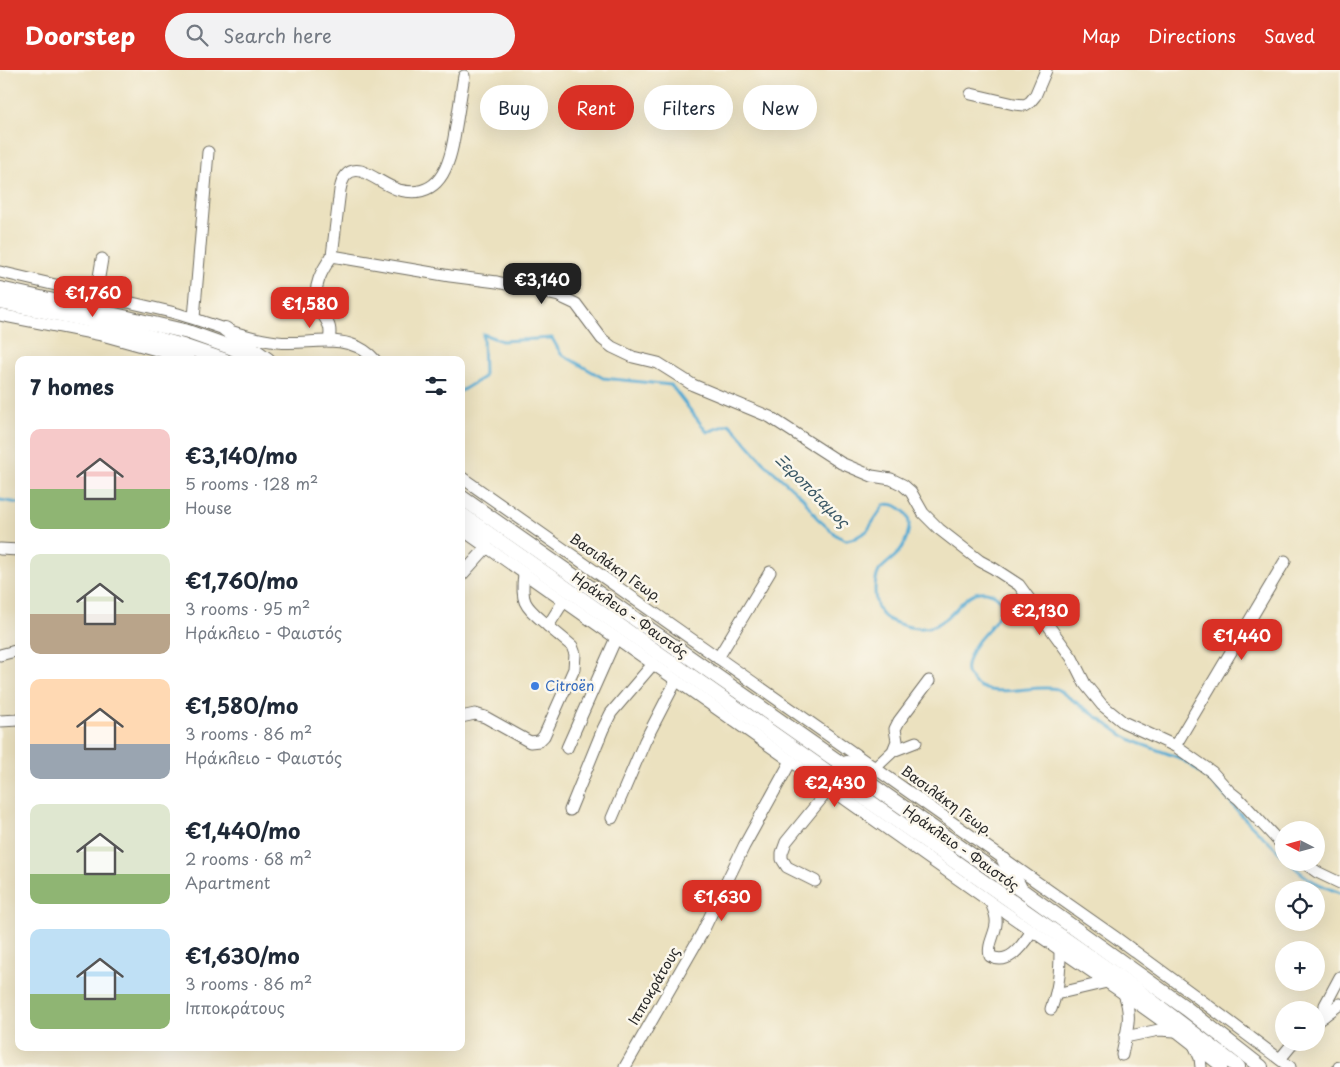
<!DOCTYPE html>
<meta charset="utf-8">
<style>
:root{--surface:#fff;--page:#f2f2f3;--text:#1f2937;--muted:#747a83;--accent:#d93025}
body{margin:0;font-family:"Playpen Sans",sans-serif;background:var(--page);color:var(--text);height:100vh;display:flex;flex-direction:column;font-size:19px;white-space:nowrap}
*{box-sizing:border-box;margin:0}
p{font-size:16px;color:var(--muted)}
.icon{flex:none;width:28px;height:28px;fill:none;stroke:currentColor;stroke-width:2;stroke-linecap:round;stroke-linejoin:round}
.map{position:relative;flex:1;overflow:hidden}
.side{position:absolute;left:15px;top:286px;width:450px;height:695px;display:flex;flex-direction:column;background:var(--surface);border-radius:10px;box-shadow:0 5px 20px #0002}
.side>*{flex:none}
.guide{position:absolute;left:480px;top:15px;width:475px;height:45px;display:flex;gap:10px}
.needle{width:32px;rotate:276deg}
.buttons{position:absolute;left:1275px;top:751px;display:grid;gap:10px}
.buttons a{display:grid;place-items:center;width:50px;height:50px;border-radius:50%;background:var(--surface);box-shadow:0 5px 20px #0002;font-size:25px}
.price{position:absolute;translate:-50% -42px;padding:0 11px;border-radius:10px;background:var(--accent);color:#fff;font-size:16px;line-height:32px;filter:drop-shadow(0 1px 2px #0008)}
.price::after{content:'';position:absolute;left:50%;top:30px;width:15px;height:11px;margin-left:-8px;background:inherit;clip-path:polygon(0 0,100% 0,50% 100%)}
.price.on{background:#222;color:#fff}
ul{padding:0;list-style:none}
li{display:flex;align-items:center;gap:15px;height:125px;padding:0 15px}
li span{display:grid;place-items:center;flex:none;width:140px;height:100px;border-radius:10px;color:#555}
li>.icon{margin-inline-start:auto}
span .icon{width:60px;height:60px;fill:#fffc;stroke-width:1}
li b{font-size:21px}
h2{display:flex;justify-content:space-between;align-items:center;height:60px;padding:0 15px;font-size:21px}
.pill{padding:0 18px;border-radius:22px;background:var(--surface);box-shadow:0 5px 20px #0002;font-size:18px;line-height:45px}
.pill.on{background:var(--accent);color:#fff}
header{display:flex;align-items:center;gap:30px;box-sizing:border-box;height:70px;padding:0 25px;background:var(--accent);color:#fff}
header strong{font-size:24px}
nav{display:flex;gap:28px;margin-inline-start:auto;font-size:18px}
.search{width:350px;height:45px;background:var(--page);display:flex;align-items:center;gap:12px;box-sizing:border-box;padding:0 18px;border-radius:28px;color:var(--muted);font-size:19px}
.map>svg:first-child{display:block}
</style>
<header>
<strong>Doorstep</strong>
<div class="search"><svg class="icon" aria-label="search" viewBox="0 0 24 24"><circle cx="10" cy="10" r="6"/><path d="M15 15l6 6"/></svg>Search here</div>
<nav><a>Map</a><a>Directions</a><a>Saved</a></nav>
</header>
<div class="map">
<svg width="1340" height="997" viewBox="0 0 1340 997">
<rect width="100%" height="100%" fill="#fbf7ec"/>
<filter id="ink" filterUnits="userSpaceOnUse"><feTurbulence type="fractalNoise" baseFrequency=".02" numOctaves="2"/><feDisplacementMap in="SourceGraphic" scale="10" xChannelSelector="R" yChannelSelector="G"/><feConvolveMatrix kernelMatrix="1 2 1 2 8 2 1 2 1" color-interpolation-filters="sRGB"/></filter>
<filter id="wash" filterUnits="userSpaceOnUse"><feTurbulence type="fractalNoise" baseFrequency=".0096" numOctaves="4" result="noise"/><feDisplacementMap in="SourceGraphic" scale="20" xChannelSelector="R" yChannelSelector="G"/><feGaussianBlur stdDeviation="1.12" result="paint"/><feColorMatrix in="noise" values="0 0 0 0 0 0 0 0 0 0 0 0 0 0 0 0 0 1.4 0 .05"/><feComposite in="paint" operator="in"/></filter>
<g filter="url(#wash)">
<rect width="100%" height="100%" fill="#ebe1bf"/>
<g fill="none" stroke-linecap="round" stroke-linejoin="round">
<g stroke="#56aad2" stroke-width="3">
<path d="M 461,321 L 484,307 L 483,264 L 502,271 L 552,268 L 561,284 L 603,308 L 671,315 L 707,362 L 730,354 L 764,393 L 803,428 L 817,448 L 837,466 L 846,470 L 855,468 L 867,461 L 884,435 C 890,433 896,435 901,439 C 916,448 907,472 898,483 C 893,489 885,494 879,501 C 876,507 875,513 875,519 C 875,535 878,546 894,552 C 954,577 953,518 986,522 C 992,523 996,525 999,529 C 1008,545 983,562 976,574 C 972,579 965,596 967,602 C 967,605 969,606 971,608 C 986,633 1033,613 1057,619 L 1124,666 L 1138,673 L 1180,688 L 1196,699 L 1220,720 L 1242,746 L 1284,787"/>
<path d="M 0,430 L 19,433"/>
<path d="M 1289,792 C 1307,810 1317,814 1340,823"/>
</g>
</g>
</g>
<g filter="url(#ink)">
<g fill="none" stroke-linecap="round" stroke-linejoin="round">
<g stroke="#6e6b5f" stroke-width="13">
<g id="minor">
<path d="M 971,24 L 1014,34 L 1025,35 L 1030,32 L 1035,26 L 1046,0"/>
<path d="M 332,186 L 340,120 C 342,109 347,98 361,101 C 374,106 386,116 399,120 C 444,131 451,88 456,56 C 459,39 461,23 464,6"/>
<path d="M 0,202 L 171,242 C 206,251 241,268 277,272 C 301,275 326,267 350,274 C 360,277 368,282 375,290"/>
<path d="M 96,225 L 102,189"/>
<path d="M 0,245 L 102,265 L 178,286 L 189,290"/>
<path d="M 194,248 L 208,82"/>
<path d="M 329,271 C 333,252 324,251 318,234 C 312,217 322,200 332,186 L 450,206 L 497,212 L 559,226 L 576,234 L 602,269 L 612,277 L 633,287 L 658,293 L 693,315 L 770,347 L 841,393 L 872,406 L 891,409 L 903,415 L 911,422 L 923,443 L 939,459 L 980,491 L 993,498 L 1019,515 L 1072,588 L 1085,614 L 1102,635 L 1123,652 L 1175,676 L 1212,702 L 1229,721 L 1239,729 L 1284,777"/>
<path d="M 461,407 L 1115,867 L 1194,925 L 1290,997"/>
<path d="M 461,459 L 791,691 L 999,838 L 1124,924 L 1176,961 L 1222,997"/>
<path d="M 0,479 L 19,480"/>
<path d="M 524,504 C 520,535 526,536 548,556"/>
<path d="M 461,506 L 486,478"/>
<path d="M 0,585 L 19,580"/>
<path d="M 718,588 L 770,502"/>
<path d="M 461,647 L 475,644 L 485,647 L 530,672 L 539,671 L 544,666 L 574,599 L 575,584 L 572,576 L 548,556 L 563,532"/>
<path d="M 0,651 L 19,650"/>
<path d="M 1175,676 L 1285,491"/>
<path d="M 567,678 L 616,568"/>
<path d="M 893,681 L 916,672"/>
<path d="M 875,698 L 893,681 L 897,671 L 895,659 L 899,651 L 929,611"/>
<path d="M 570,740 L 603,659 L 611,643 L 653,594"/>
<path d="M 612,748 L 645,671 L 676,611"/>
<path d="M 1303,792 L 1317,802 L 1340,813"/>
<path d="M 815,811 L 787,797 L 782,789 L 782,783 L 786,772 L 830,718"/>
<path d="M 991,833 C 994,840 997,846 996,854 C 995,865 987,875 990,886 C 1009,897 1023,874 1032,861"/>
<path d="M 1056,924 L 1107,912"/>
<path d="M 1051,939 C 1059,917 1060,903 1060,880"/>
<path d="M 1324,946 L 1325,935 L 1340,907"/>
<path d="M 1316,952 L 1340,934"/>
<path d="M 1125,967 L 1159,960 L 1175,961"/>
<path d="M 1194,975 L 1200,988 L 1201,997"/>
<path d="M 1122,985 C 1126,963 1133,947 1124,924"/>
<path d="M 1280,989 L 1294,972"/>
<path d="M 625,997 L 702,863 L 744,776 L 791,691"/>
<path d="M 1339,997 L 1340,997"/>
</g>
</g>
<g stroke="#6e6b5f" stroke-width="16">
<g id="major">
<path d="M 0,219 L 81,237 L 188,262 L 230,277 L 258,290"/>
<path d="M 0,232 L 88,250 L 183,276 L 224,290"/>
<path d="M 225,259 L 268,290"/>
<path d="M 461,427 L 1024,822 L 1187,939 L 1261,997"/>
<path d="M 461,444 L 1136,919 L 1238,997"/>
<path d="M 473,455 L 478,461 L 486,478"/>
<path d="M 847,693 L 864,697 L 875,698"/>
<path d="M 1004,790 L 1019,816"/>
</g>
</g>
<use href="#minor" stroke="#fff" stroke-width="11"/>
<use href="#major" stroke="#fff" stroke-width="14"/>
</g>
</g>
<circle fill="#3f7fe0" stroke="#fbf7ec" stroke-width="2" cx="535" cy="616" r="5"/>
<g text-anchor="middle" stroke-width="5" stroke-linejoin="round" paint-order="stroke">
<g font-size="14" fill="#2b2b2b" stroke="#fbf7ec">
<text transform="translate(616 498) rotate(35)" y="5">Βασιλάκη Γεωρ.</text>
<text transform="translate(630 545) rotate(35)" y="5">Ηράκλειο - Φαιστός</text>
<text transform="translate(947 731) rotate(36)" y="5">Βασιλάκη Γεωρ.</text>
<text transform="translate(961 778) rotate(35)" y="5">Ηράκλειο - Φαιστός</text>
<text transform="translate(654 916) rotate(-60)" y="5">Ιπποκράτους</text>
</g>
<g font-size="14" fill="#366cbe" stroke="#fbf7ec" text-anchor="start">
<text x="545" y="621">Citroën</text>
</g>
<g font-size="15" font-style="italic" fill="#3a5765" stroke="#fbf7ec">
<text transform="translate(812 421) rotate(45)" y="5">Ξεροπόταμος</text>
</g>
</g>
</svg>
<div class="buttons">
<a><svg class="needle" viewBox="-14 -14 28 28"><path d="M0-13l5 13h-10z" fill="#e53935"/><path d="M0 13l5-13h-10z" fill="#747a83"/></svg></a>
<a><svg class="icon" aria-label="locate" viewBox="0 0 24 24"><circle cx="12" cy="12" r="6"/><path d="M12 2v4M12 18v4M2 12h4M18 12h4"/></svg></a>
<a>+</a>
<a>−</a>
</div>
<b class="price on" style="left:542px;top:235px">€3,140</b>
<b class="price" style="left:93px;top:248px">€1,760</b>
<b class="price" style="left:310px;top:259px">€1,580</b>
<b class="price" style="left:1040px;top:566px">€2,130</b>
<b class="price" style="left:1242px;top:591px">€1,440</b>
<b class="price" style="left:835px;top:738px">€2,430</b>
<b class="price" style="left:722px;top:852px">€1,630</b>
<div class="guide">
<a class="pill">Buy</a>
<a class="pill on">Rent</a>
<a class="pill">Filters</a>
<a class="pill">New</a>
</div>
<section class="side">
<h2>7 homes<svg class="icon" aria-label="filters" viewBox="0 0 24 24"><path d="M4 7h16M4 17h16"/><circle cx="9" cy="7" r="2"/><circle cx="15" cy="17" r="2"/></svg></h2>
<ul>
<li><span style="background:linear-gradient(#f6c9c9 60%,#8fb573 0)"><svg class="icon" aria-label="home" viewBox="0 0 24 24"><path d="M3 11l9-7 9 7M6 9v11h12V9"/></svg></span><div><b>€3,140/mo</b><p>5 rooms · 128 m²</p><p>House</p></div></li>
<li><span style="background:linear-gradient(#dfe7d0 60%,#b9a48a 0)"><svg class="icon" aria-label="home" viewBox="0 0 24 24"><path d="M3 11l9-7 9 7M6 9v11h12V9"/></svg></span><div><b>€1,760/mo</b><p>3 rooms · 95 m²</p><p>Ηράκλειο - Φαιστός</p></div></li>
<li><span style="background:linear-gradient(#ffd9b3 65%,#9aa5b1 0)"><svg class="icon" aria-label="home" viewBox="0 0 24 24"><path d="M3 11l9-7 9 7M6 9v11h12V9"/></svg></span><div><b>€1,580/mo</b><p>3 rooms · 86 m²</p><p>Ηράκλειο - Φαιστός</p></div></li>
<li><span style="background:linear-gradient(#dfe7d0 70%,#8fb573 0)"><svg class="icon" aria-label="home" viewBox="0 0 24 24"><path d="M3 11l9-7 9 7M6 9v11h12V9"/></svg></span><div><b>€1,440/mo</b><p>2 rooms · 68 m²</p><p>Apartment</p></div></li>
<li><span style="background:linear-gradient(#bfe0f5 65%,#8fb573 0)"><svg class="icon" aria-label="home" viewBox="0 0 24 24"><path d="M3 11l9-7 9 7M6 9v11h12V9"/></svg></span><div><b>€1,630/mo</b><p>3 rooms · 86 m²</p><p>Ιπποκράτους</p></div></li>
</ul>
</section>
</div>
